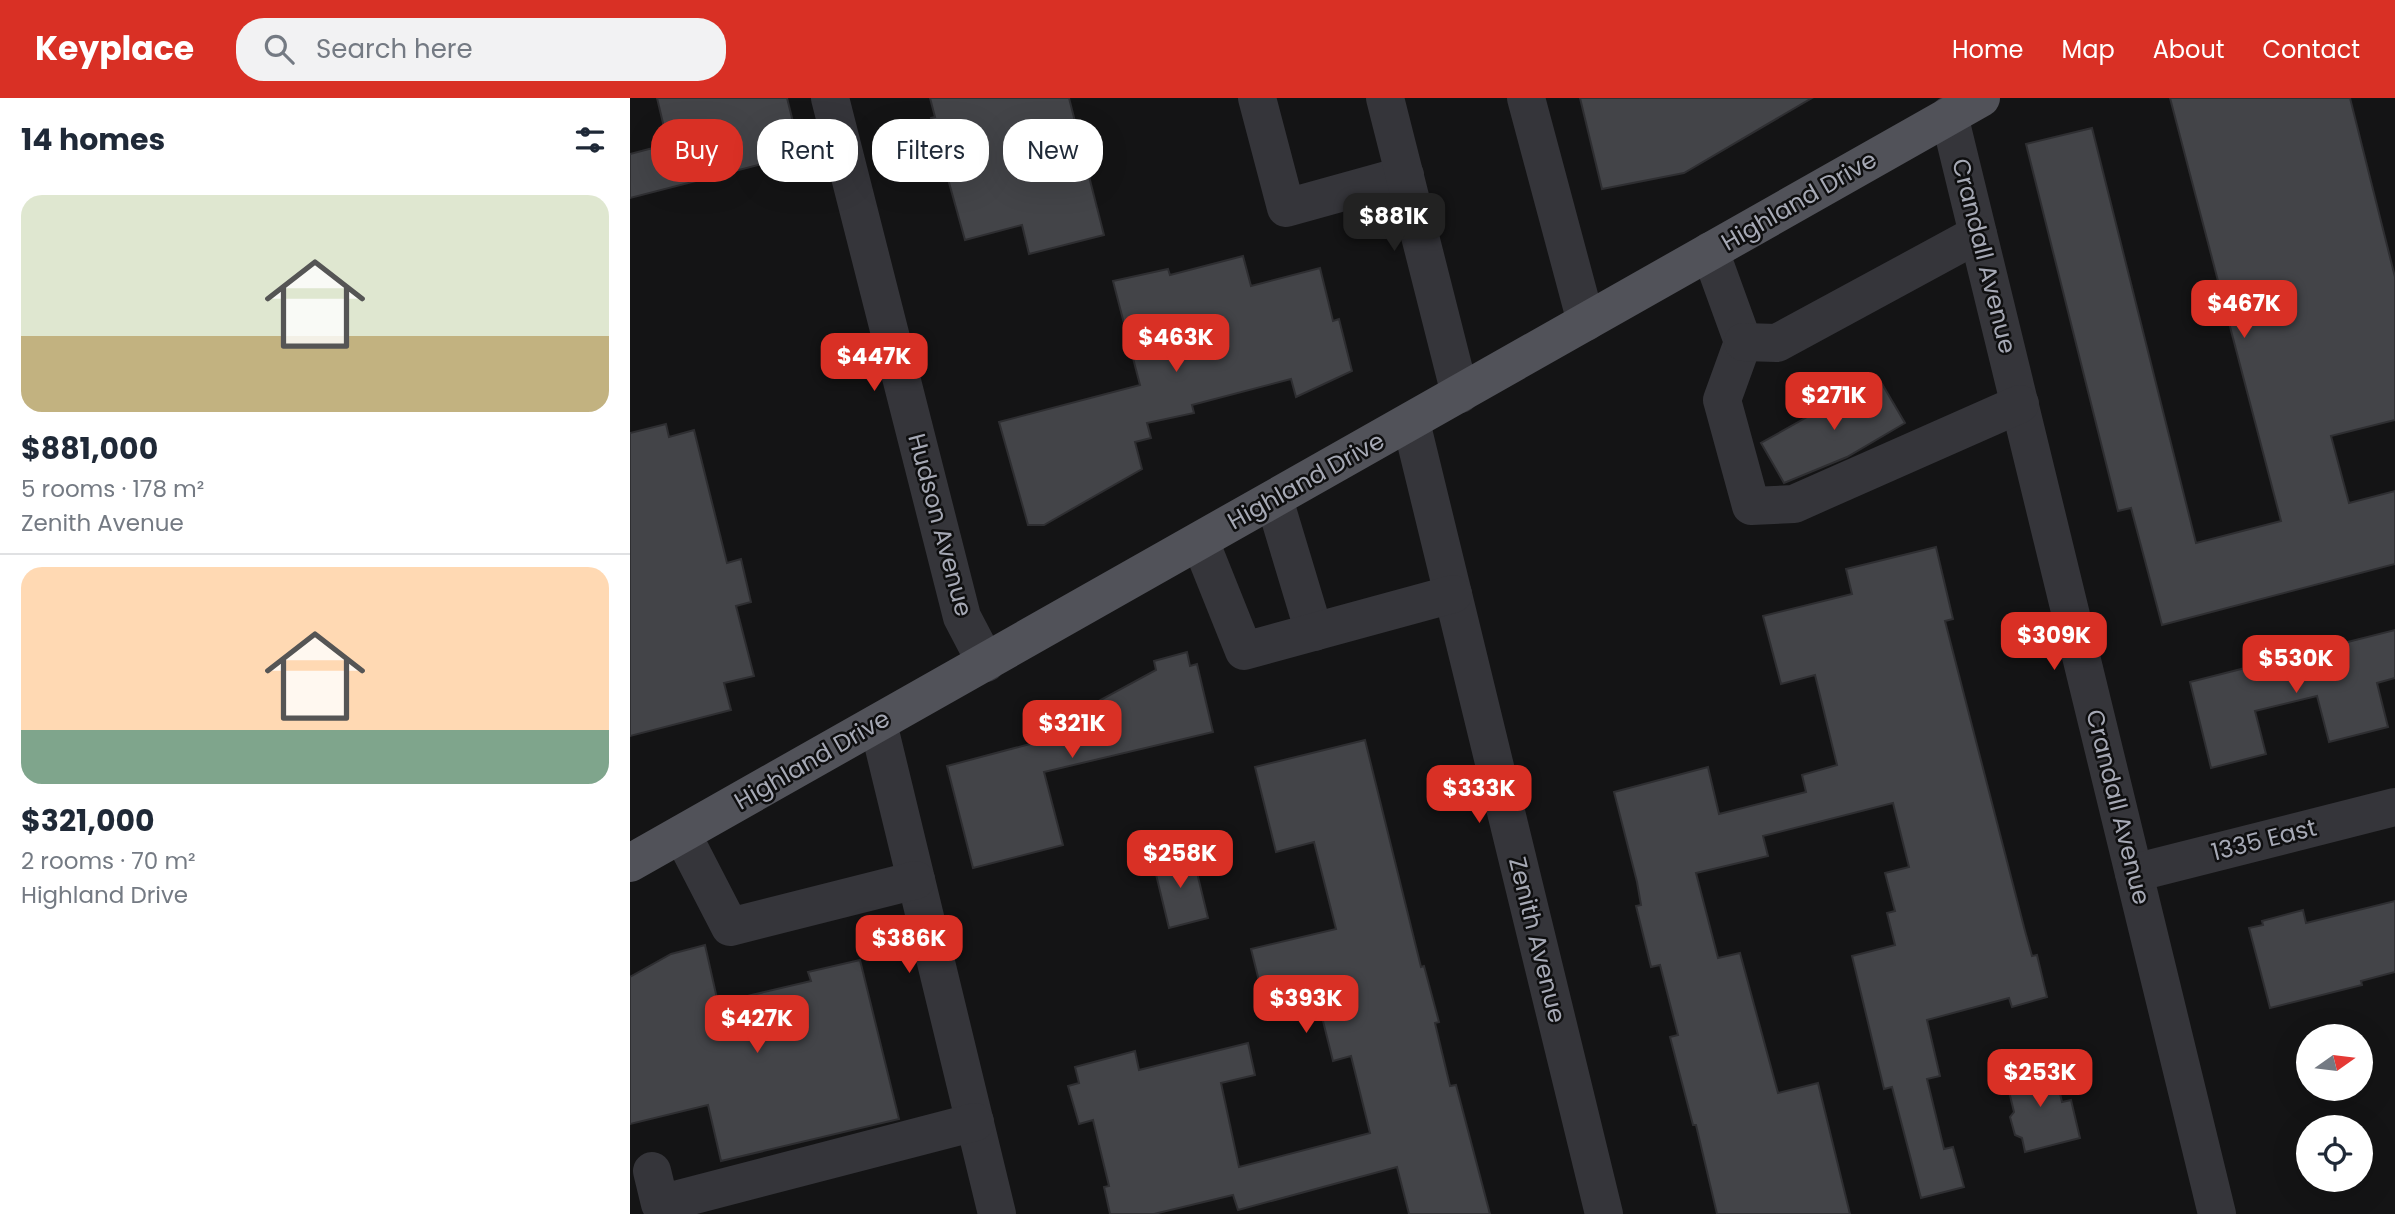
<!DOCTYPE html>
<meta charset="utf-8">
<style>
:root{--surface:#fff;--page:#f2f2f3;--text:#1f2937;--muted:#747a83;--line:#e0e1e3;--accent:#d93025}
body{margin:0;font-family:Poppins,sans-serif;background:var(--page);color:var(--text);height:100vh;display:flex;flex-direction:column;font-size:26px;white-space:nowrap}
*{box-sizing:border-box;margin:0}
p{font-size:23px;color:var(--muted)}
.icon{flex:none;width:38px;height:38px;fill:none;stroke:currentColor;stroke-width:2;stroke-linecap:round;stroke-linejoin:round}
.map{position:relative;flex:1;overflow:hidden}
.panel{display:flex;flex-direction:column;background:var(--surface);width:630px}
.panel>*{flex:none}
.hud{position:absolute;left:21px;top:21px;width:665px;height:63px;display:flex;gap:14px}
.needle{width:46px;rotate:76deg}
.controls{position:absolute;left:1666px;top:926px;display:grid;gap:14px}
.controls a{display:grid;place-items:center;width:77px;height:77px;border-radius:50%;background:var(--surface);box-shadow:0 7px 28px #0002;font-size:35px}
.price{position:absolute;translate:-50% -60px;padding:0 16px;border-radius:14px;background:var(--accent);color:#fff;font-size:23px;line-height:46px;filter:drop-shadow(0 2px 4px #0008)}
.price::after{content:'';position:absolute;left:50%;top:42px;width:21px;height:16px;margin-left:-10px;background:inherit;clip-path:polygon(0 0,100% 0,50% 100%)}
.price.on{background:#222;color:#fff}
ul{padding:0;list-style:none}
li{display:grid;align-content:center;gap:14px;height:371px;padding:0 21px}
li+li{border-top:2px solid var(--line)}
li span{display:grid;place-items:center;height:217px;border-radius:21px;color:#555}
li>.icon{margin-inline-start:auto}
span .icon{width:126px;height:126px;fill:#fffc;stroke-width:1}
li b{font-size:30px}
h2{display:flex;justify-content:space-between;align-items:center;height:84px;padding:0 21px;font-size:30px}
.pill{padding:0 24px;border-radius:28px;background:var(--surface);box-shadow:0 7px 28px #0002;font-size:24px;line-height:63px}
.pill.on{background:var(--accent);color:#fff}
header{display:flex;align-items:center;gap:42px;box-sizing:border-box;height:98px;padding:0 35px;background:var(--accent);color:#fff}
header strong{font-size:33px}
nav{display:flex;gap:38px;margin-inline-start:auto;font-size:24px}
.search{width:490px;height:63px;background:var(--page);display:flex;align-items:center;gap:18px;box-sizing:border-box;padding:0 24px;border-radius:28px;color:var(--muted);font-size:26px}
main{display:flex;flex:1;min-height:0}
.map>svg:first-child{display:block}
</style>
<header>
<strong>Keyplace</strong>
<div class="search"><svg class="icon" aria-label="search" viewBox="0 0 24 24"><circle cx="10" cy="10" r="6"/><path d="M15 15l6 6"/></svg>Search here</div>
<nav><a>Home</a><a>Map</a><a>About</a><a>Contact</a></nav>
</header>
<main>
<section class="panel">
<h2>14 homes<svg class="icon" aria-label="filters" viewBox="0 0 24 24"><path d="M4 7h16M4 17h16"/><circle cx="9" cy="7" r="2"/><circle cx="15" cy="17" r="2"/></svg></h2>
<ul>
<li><span style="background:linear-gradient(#dfe7d0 65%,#c2b280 0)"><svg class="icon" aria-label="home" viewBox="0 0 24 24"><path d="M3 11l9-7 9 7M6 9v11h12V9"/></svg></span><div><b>$881,000</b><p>5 rooms · 178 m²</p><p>Zenith Avenue</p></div></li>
<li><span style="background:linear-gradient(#ffd9b3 75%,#7fa58c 0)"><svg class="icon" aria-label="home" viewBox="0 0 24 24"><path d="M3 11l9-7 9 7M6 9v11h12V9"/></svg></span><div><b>$321,000</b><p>2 rooms · 70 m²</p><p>Highland Drive</p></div></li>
</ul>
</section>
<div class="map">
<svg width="1765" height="1116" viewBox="0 0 1765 1116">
<rect width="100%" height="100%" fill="#141415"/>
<g fill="#434448" stroke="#2e2e31" stroke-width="2">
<path d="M 27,0 L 157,0 L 171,56 L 0,100 L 0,56 L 38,46 Z"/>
<path d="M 300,0 L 439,0 L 474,137 L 399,156 L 392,127 L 335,142 L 301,20 L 305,19 Z"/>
<path d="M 950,0 L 1182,0 L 1054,75 L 972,91 Z"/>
<path d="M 1540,0 L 1720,0 L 1765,179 L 1765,322 L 1701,338 L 1719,405 L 1765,393 L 1765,466 L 1532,527 L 1501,410 L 1488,413 L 1396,46 L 1462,30 L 1566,445 L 1651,423 Z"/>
<path d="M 613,158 L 621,188 L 690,170 L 703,223 L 709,221 L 722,273 L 666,299 L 661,281 L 562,307 L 564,315 L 517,325 L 521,340 L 505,344 L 512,371 L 414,427 L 398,427 L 369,324 L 510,287 L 483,183 L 538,171 L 540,177 Z"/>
<path d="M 1248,279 L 1275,325 L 1217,359 L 1154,385 L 1131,345 Z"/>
<path d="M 36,326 L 39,339 L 64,332 L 97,465 L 111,461 L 121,504 L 106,508 L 124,578 L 94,585 L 101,612 L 0,638 L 0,335 Z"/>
<path d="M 1306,449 L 1323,521 L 1315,523 L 1395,833 L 1402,858 L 1407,857 L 1417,899 L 1382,909 L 1379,900 L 1297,922 L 1310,978 L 1297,981 L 1314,1051 L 1323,1049 L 1334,1089 L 1291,1100 L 1262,989 L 1254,991 L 1222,858 L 1265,847 L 1257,815 L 1265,813 L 1255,775 L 1279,769 L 1263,705 L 1133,738 L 1138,758 L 1066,775 L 1088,860 L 1110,855 L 1148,995 L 1188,985 L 1220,1116 L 1087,1116 L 1066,1027 L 1063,1027 L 1040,939 L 1048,937 L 1030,867 L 1021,869 L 1006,808 L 1011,807 L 1007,784 L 984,694 L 1078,669 L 1089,716 L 1176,694 L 1172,677 L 1207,667 L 1185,577 L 1151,586 L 1133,518 L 1222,496 L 1216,471 Z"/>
<path d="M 1765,532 L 1765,580 L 1747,585 L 1758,629 L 1699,644 L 1687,598 L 1625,613 L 1636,656 L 1581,670 L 1560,584 Z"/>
<path d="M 557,554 L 560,568 L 567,566 L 583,634 L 414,674 L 433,747 L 343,770 L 317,668 L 445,634 L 441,618 L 526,572 L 524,563 Z"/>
<path d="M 735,642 L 791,869 L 794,868 L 809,924 L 805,925 L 820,988 L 826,987 L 860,1116 L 779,1116 L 767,1069 L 608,1112 L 603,1097 L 524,1116 L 480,1116 L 474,1089 L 479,1088 L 463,1022 L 449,1026 L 438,988 L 449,985 L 445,969 L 505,953 L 509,972 L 618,945 L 625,977 L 591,985 L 609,1069 L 740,1035 L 721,958 L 703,963 L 682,879 L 631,891 L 621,851 L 706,831 L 684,744 L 646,754 L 625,669 Z"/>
<path d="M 562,754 L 578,820 L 539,830 L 523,764 Z"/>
<path d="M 1765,803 L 1765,874 L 1731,883 L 1732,887 L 1640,910 L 1619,830 L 1633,827 L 1632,823 L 1673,812 L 1676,825 Z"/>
<path d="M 75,847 L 88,905 L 181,883 L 178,874 L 230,862 L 269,1021 L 91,1063 L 78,1007 L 0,1026 L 0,879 L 41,856 Z"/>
<path d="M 1423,966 L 1432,1004 L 1441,1002 L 1450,1040 L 1395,1054 L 1392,1040 L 1385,1037 L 1380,1019 L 1384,1014 L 1375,977 Z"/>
</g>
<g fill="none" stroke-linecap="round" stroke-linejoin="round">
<g stroke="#35353a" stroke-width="38">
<path d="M 200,0 L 332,519 L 356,565"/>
<path d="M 627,0 L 656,110 L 775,77"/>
<path d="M 755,0 L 830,296"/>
<path d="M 896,0 L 956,224"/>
<path d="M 1319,17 L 1587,1116"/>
<path d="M 1080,153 L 1113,244 L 1092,302 L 1121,408 L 1164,406 L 1390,306"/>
<path d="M 1113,244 L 1147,245 L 1348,136"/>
<path d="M 781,324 L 974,1116"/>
<path d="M 644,401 L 684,534"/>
<path d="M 570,443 L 614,553 L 823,496"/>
<path d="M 248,625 L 367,1116"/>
<path d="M 52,736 L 100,829 L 286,782"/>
<path d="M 1504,775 L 1765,709"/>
<path d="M 22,1073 L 30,1106 L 345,1024"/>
</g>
<path stroke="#515259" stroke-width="38" d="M 0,765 L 1351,0"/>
</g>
<g text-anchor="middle" stroke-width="5" stroke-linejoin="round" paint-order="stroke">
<g font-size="24" fill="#a6a9b5" stroke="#0f0f10">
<text transform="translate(1169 103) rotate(-30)" y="8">Highland Drive</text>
<text transform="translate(1354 158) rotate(76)" y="8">Crandall Avenue</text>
<text transform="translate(676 383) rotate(-29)" y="8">Highland Drive</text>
<text transform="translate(310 427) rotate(75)" y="8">Hudson Avenue</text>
<text transform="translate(182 662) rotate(-30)" y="8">Highland Drive</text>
<text transform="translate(1488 709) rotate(76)" y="8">Crandall Avenue</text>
<text transform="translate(1634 742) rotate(-14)" y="8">1335 East</text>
<text transform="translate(907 842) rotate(76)" y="8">Zenith Avenue</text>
</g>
</g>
</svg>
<div class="controls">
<a><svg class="needle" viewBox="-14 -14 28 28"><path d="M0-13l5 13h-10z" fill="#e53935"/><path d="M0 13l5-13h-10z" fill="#747a83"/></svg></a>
<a><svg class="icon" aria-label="locate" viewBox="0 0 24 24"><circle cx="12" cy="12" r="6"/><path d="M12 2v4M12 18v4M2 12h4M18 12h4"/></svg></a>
</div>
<b class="price on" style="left:764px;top:155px">$881K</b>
<b class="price" style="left:1614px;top:242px">$467K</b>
<b class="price" style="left:546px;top:276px">$463K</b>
<b class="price" style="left:244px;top:295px">$447K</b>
<b class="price" style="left:1204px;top:334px">$271K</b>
<b class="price" style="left:1424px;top:574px">$309K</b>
<b class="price" style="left:1666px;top:597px">$530K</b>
<b class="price" style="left:442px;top:662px">$321K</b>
<b class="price" style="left:849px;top:727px">$333K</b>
<b class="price" style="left:550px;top:792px">$258K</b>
<b class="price" style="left:279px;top:877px">$386K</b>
<b class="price" style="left:676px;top:937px">$393K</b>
<b class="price" style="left:127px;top:957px">$427K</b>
<b class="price" style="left:1410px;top:1011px">$253K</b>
<div class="hud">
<a class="pill on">Buy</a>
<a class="pill">Rent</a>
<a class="pill">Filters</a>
<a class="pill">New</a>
</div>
</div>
</main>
